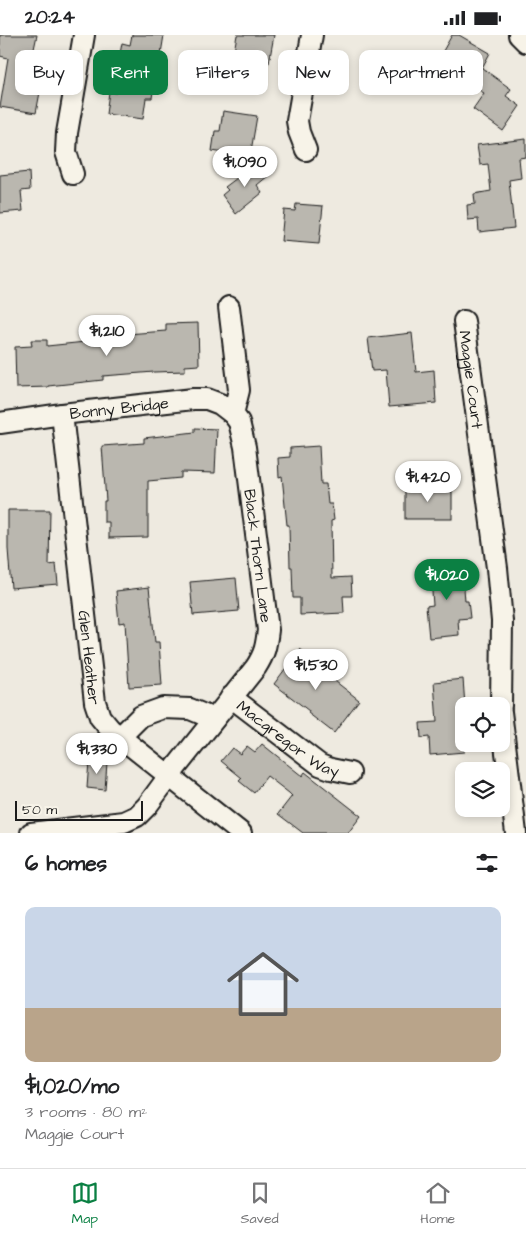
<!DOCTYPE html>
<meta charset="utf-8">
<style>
:root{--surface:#fff;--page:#f6f6f6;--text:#202124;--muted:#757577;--line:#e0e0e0;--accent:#0b8043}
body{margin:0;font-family:"Architects Daughter",sans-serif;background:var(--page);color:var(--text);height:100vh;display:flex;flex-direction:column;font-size:19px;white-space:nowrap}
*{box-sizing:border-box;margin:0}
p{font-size:16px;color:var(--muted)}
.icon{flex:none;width:28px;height:28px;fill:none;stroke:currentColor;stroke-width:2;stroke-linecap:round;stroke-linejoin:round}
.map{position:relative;height:798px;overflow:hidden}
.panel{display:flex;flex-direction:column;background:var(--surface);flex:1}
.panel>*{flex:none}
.banner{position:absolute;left:15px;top:15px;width:496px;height:45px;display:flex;gap:10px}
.controls{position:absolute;left:455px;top:662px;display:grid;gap:10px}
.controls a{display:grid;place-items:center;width:55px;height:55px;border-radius:10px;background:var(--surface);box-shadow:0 2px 8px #0003;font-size:25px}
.scale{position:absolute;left:15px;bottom:12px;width:128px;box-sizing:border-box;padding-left:5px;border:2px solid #1c1c1c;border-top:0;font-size:14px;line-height:18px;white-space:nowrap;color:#1c1c1c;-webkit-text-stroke:4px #f7f3e8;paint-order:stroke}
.price{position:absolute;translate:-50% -42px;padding:0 11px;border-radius:18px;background:#fff;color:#222;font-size:16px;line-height:32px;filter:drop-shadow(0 1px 2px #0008)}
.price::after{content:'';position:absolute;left:50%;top:30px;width:15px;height:11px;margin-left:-8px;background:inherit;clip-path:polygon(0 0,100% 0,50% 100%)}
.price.active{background:var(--accent);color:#fff}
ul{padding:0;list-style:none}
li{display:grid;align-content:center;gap:10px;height:265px;padding:0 25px}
li span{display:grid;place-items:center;height:155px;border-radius:10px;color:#555}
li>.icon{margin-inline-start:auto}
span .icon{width:90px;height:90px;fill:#fffc;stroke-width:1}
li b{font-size:21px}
h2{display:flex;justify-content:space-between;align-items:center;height:60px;padding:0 25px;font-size:21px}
.tag{padding:0 18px;border-radius:10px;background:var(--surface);box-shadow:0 2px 8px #0003;font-size:18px;line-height:45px}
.tag.active{background:var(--accent);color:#fff}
.status{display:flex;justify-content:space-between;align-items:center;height:35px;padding:0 25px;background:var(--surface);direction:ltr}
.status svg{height:14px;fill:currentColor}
.tabs{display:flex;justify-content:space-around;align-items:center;height:70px;border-top:1px solid var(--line);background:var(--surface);font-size:14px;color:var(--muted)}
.tabs a{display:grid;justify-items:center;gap:2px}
.tabs .active{color:var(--accent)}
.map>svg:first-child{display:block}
</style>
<div class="status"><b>20:24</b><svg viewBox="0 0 49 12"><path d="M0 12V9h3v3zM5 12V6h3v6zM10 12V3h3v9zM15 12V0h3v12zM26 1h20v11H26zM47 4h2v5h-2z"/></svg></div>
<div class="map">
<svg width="526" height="798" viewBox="0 0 526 798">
<rect width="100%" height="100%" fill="#eeeae0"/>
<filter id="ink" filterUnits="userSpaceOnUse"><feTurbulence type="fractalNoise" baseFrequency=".02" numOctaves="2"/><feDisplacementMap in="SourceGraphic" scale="10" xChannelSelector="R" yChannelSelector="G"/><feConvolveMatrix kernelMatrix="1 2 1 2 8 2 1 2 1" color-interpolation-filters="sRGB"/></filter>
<g filter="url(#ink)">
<g fill="#bab7af" stroke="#1c1c1c">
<path d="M 0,0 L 37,0 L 29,37 L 37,38 L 35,51 L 41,52 L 36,78 L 0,72 L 8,23 L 0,21 Z"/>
<path d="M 132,0 L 164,0 L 159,31 L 157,31 L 152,63 L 146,63 L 143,84 L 106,79 L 109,57 L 117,58 L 122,24 L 119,24 L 122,8 L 130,10 Z"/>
<path d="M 237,0 L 274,0 L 269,28 L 233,22 Z"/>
<path d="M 452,0 L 459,0 L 490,18 L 482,33 L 511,54 L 506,61 L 520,71 L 503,96 L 473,74 L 484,58 L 435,30 Z"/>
<path d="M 223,76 L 257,81 L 250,122 L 212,116 L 215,96 L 220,96 Z"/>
<path d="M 526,104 L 526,122 L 519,123 L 521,143 L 509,145 L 514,193 L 479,197 L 478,184 L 468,185 L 467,170 L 475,169 L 474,159 L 491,156 L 488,129 L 480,130 L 477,110 Z"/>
<path d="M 257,128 L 268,141 L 257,150 L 262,158 L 236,179 L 222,160 L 228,155 L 225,152 Z"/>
<path d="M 29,137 L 30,155 L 21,156 L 23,176 L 0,178 L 0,140 Z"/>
<path d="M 296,169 L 323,171 L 319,209 L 281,206 L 284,175 L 295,176 Z"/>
<path d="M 198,288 L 199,330 L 185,331 L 185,336 L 154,337 L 103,341 L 103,345 L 48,351 L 48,352 L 16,353 L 15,312 L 32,311 L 31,305 L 47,305 L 47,311 L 114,304 L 114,300 L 166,296 L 166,289 Z"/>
<path d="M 412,298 L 416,337 L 434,335 L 436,368 L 389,372 L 386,335 L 372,336 L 368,303 Z"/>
<path d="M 195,393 L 217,394 L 215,438 L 181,437 L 181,443 L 148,446 L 148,502 L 109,503 L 109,487 L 104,487 L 104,466 L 106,466 L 102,411 L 144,408 L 144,403 L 195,397 Z"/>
<path d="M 319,411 L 321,449 L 326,449 L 328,469 L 332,469 L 334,485 L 331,486 L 332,543 L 351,542 L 352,561 L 343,561 L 344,578 L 300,580 L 300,563 L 293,563 L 292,532 L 290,532 L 289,490 L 287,490 L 282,441 L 279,442 L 278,423 L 290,422 L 290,413 Z"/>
<rect x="405" y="453" width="47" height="31"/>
<path d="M 8,475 L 50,475 L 49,530 L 56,529 L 58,549 L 11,553 L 8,514 Z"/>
<path d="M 462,528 L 465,566 L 468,566 L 470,583 L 458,584 L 459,600 L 429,603 L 426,571 L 433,570 L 430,530 Z"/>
<path d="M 236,543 L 239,576 L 193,580 L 190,547 Z"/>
<path d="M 149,552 L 155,607 L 159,607 L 162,650 L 129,652 L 125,587 L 119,588 L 116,556 Z"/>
<path d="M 300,614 L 328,636 L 326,639 L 359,665 L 334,698 L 308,678 L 309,676 L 274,649 Z"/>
<path d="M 463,644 L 465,671 L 464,671 L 464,717 L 430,720 L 429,702 L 421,703 L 420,688 L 437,687 L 434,647 Z"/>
<path d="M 262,709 L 302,741 L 305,737 L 361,781 L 348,798 L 303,798 L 278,779 L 292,761 L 289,758 L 267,741 L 254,758 L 239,746 L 242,743 L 221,726 L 232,713 L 240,719 L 247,711 L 255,717 Z"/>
<path d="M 89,726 L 107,727 L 105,755 L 87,753 Z"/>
</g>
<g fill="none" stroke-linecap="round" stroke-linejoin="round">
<g stroke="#1c1c1c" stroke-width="24">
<g id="minor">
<path d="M 519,0 L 526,7"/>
<path d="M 306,115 L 299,97 L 297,86 L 312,0"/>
<path d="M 73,139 L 66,117 L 67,98 L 84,0"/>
<path d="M 229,272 L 239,355 L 233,379"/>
<path id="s1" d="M 464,286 L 497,533 L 502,586 L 501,671"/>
<path id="s2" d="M 62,379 L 95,667 L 100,682 L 110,694 L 241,798"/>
<path id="s3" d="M 0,388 L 62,379 L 193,364 L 207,364 L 220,369 L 233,379 L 239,387 L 245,412 L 268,595 C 266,611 265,618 256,632 L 169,741 L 147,771 L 137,781 L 124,787 L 31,798"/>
<path id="s4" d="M 231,662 L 320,730 L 331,734 L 350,738"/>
<path d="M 501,677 L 516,798"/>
<path d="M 120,702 L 141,681 L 163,673 L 190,674 L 214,684"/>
</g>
</g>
<use href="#minor" stroke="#f7f3e8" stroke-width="20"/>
</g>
</g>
<g text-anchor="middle" stroke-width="4" stroke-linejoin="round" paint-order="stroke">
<g font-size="16" fill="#1c1c1c" stroke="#f7f3e8">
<text dy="6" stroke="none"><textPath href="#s1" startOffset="59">Maggie Court</textPath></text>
<text dy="6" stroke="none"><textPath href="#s3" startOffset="120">Bonny Bridge</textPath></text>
<text dy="6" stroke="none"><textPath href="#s3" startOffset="384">Black Thorn Lane</textPath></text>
<text dy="6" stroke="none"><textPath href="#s2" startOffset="245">Glen Heather</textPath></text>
<text dy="6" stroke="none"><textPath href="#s4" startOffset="71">Macgregor Way</textPath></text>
</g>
</g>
</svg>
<div class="controls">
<a><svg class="icon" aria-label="locate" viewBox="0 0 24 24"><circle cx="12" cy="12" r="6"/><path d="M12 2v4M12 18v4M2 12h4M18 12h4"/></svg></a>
<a><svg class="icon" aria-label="layers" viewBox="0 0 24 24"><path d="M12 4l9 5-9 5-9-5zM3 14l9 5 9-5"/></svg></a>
</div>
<div class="scale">50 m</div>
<b class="price" style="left:245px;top:153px">$1,090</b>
<b class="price" style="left:107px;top:322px">$1,210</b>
<b class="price" style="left:428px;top:468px">$1,420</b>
<b class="price active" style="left:447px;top:566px">$1,020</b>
<b class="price" style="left:316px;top:656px">$1,530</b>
<b class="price" style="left:97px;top:740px">$1,330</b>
<div class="banner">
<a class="tag">Buy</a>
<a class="tag active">Rent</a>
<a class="tag">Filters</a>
<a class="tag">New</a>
<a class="tag">Apartment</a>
</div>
</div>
<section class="panel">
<h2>6 homes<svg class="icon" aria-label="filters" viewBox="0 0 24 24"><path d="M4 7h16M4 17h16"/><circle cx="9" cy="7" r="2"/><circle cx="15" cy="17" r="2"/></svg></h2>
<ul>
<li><span style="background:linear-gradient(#c9d6e8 65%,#b9a48a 0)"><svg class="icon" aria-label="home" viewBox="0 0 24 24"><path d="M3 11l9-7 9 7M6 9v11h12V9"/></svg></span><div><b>$1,020/mo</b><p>3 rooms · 80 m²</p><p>Maggie Court</p></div></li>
</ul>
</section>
<nav class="tabs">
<a class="active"><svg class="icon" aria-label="map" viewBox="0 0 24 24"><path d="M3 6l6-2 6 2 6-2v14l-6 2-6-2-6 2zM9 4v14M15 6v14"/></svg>Map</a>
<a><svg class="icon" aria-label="saved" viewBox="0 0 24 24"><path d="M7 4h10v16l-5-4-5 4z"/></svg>Saved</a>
<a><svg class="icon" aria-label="home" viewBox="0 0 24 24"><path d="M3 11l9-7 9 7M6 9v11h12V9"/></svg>Home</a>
</nav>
